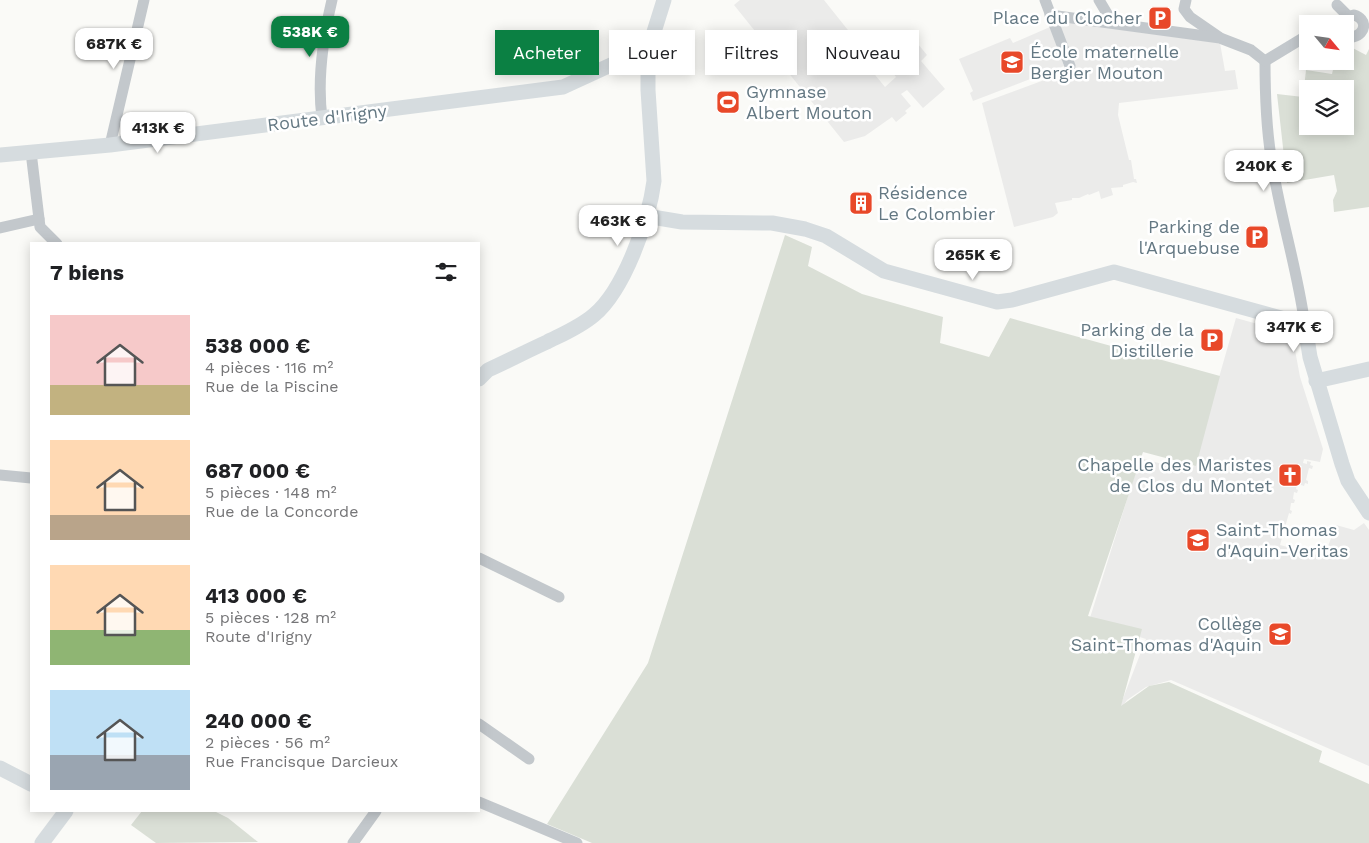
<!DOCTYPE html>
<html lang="fr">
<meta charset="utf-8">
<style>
:root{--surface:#fff;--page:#f6f6f6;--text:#202124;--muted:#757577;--accent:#0b8043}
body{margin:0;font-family:"Work Sans",sans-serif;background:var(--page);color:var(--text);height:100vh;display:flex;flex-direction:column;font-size:19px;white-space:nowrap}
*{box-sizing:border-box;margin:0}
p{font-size:16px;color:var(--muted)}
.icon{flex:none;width:28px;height:28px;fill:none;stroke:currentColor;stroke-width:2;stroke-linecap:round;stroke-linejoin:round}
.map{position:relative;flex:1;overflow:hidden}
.sheet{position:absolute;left:30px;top:242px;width:450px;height:570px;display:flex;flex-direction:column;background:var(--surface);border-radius:0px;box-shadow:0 2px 12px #0003}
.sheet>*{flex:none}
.hud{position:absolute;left:495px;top:30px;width:475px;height:45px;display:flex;gap:10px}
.needle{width:32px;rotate:119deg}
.tools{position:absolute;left:1299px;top:15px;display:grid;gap:10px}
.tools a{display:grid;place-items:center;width:55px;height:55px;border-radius:0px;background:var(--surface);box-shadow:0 2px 12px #0003;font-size:25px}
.price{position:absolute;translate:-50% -42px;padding:0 11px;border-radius:10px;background:#fff;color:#222;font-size:16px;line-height:32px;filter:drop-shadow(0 1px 2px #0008)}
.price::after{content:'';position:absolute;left:50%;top:30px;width:15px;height:11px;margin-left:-8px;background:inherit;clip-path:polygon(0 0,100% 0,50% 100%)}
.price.selected{background:var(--accent);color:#fff}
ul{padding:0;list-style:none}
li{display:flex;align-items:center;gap:15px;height:125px;padding:0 20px}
li span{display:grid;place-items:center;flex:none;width:140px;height:100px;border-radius:0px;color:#555}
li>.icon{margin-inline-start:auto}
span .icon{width:60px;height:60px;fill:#fffc;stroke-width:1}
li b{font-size:21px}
h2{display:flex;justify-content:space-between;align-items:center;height:60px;padding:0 20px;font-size:21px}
.pill{padding:0 18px;border-radius:0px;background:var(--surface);box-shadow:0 2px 12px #0003;font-size:18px;line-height:45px}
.pill.selected{background:var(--accent);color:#fff}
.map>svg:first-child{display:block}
</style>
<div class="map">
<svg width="1369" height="843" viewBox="0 0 1369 843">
<rect width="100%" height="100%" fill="#fafaf7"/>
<g fill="#ebebea">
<path d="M 740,0 L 824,0 L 867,54 L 862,59 L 885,87 L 896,77 L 885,63 L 913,38 L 927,55 L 921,61 L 945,89 L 923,108 L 907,90 L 901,94 L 911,106 L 905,111 L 907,113 L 896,122 L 892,117 L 865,136 L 844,142 L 734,5 Z"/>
<path d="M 1057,21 L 1220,43 L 1225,71 L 1235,70 L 1238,89 L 1119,103 L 1118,115 L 1129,160 L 1131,160 L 1134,179 L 1136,179 L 1137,183 L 1133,182 L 1123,185 L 1123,187 L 1111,188 L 1113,195 L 1101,199 L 1099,191 L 1089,195 L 1088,194 L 1079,198 L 1072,198 L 1072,200 L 1055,203 L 1058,213 L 1053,217 L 1014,227 L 982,103 L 1066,72 L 1065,70 L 1075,66 Z"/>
<path d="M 1050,27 L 1064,66 L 973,101 L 970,93 L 973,91 L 959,59 L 1010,38 L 1013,43 Z"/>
<path d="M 1236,318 L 1283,331 L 1291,339 L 1295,350 L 1300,377 L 1323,449 L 1320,462 L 1304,459 L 1303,463 L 1307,464 L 1307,461 L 1311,462 L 1310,465 L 1313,466 L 1312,469 L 1309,468 L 1306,480 L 1308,481 L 1308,484 L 1305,483 L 1304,486 L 1301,485 L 1301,482 L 1298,481 L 1296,489 L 1298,490 L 1297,493 L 1294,492 L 1293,499 L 1295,500 L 1294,503 L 1291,503 L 1290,510 L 1292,511 L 1291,514 L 1289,513 L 1280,545 L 1324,557 L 1336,525 L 1354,530 L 1364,523 L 1369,530 L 1369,766 L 1171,680 L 1146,687 L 1127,700 L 1117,714 L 1146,639 L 1089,621 L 1140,458 L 1192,472 Z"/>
</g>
<g fill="#dadfd6" fill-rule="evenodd">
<path d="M 1345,44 L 1366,55 L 1369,49 L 1369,207 L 1334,212 L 1333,200 L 1337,191 L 1334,175 L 1287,183 L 1277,94 L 1303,97 L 1306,70 L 1332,74 L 1335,61 L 1345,61 ZM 1308,89 L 1345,89 L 1345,126 L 1308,126 Z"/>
<path d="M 785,235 L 812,247 L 808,266 L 862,294 L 943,317 L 940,343 L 989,357 L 1010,318 L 1220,376 L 1196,466 L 1143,452 L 1088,616 L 1142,629 L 1121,706 L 1149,686 L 1169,682 L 1322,751 L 1319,762 L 1369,784 L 1369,843 L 592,843 L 547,824 L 648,663 Z"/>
<path d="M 142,811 L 214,811 L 228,818 L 258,842 L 156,843 L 131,825 Z"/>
</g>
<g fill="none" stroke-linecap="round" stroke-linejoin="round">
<g stroke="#c3c8cc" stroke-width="11">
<path d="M 1045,0 L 1070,66"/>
<path d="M 1099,0 L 1112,22"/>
<path d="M 1186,0 L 1184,9 L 1190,17 L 1219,37"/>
<path d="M 1337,5 L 1348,16"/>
<path d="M 1050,15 L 1220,38 L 1251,50 L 1265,61"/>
<path d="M 1342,24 L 1345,18 L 1354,15 C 1367,19 1367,33 1353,37 L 1345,34"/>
<path d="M 1265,61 C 1265,94 1266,125 1271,157 C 1279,212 1296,264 1304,319"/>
<path d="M 1265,61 L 1308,35"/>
<path d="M 322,118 C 317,80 323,38 332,0"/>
<path d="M 110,145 L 144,0"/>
<path d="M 31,152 L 40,227 L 57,244"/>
<path d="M 0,228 L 39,219"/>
<path d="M 0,475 L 31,478"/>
<path d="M 479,558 L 559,597"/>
<path d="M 479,724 L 529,759"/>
<path d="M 479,802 L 577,843"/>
<path d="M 353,843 L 376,811"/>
</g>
<g stroke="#d6dcdf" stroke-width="15">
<path d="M 0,155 L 110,145 L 563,87 L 626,58 L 648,51"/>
<path d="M 646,216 L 682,222 L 772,223 L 805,229 L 826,236 L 884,271 L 997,302 L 1012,300 L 1114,272 L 1292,321 L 1304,319 L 1310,357 L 1342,464 L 1348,481 L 1369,513"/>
<path d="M 479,379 L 488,370 C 508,361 527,351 547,342 C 563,334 580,327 594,315 C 624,290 649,220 654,181 L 648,90 L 648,51 L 664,0"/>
<path d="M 1316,381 L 1369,369"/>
<path d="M 0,768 L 31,784"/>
<path d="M 42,843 L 66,811"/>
</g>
</g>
<defs>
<g id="parking-square" transform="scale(1.25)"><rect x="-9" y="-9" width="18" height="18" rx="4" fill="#e84829" stroke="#fff"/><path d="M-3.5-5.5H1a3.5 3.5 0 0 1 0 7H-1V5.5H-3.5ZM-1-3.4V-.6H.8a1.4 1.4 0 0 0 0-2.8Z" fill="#fff"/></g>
<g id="school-square" transform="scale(1.25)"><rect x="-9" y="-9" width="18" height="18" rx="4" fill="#e84829" stroke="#fff"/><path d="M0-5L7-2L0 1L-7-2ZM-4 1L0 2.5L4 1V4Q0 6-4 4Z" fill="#fff"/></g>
<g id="stadium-square" transform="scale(1.25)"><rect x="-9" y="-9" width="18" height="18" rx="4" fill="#e84829" stroke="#fff"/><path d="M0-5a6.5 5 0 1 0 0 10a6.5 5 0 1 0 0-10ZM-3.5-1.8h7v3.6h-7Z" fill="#fff"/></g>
<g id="building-square" transform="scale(1.25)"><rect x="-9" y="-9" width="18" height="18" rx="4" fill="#e84829" stroke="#fff"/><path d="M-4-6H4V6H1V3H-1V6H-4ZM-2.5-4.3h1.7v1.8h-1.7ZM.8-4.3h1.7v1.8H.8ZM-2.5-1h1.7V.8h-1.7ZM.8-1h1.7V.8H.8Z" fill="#fff"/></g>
<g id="church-square" transform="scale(1.25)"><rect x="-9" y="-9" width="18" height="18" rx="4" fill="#e84829" stroke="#fff"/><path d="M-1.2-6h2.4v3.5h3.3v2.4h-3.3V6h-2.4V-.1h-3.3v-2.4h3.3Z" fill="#fff"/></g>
</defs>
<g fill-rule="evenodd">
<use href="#parking-square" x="1160" y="18"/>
<use href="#school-square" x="1012" y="62"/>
<use href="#stadium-square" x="728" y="102"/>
<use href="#building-square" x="861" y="203"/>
<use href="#parking-square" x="1257" y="237"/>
<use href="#parking-square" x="1212" y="340"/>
<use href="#church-square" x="1290" y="475"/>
<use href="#school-square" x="1198" y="540"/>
<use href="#school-square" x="1280" y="634"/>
</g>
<g text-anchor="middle" stroke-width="5" stroke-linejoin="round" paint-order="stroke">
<g font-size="18" fill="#647883" stroke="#fff" text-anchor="end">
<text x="1142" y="24">Place du Clocher</text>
<text x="1030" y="58" text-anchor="start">École maternelle<tspan x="1030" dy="21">Bergier Mouton</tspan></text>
<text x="746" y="98" text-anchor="start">Gymnase<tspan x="746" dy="21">Albert Mouton</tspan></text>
<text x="878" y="199" text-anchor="start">Résidence<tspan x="878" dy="21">Le Colombier</tspan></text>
<text x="1240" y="233">Parking de<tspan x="1240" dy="21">l'Arquebuse</tspan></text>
<text x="1194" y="336">Parking de la<tspan x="1194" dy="21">Distillerie</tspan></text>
<text x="1272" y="471">Chapelle des Maristes<tspan x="1272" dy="21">de Clos du Montet</tspan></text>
<text x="1216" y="536" text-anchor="start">Saint-Thomas<tspan x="1216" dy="21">d'Aquin-Veritas</tspan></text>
<text x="1262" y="630">Collège<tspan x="1262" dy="21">Saint-Thomas d'Aquin</tspan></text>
</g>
<g font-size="18" fill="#647883" stroke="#fff">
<text transform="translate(327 118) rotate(-7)" y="6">Route d'Irigny</text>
</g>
</g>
</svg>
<div class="tools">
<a><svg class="needle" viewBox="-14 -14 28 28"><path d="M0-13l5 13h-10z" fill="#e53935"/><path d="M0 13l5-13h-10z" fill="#757577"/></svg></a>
<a><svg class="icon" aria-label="layers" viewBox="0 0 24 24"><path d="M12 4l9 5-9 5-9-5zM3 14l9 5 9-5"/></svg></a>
</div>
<b class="price selected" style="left:310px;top:58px">538K €</b>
<b class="price" style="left:114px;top:70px">687K €</b>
<b class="price" style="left:158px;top:154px">413K €</b>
<b class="price" style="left:1264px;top:192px">240K €</b>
<b class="price" style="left:618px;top:247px">463K €</b>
<b class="price" style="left:973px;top:281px">265K €</b>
<b class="price" style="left:1294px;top:353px">347K €</b>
<div class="hud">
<a class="pill selected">Acheter</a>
<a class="pill">Louer</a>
<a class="pill">Filtres</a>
<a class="pill">Nouveau</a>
</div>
<section class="sheet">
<h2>7 biens<svg class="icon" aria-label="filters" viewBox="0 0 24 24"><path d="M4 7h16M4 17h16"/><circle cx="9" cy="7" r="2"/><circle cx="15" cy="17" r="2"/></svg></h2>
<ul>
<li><span style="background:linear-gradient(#f6c9c9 70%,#c2b280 0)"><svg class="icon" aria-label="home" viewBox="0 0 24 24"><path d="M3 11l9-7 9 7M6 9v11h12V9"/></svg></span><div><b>538 000 €</b><p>4 pièces · 116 m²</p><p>Rue de la Piscine</p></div></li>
<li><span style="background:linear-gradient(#ffd9b3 75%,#b9a48a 0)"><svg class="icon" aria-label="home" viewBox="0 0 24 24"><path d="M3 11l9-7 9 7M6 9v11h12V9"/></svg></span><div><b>687 000 €</b><p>5 pièces · 148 m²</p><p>Rue de la Concorde</p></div></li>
<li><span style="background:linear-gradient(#ffd9b3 65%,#8fb573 0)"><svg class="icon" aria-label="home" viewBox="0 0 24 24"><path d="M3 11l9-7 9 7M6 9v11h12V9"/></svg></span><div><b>413 000 €</b><p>5 pièces · 128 m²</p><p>Route d'Irigny</p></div></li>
<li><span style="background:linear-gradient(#bfe0f5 65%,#9aa5b1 0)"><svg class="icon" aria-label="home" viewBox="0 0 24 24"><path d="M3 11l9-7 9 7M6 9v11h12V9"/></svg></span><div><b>240 000 €</b><p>2 pièces · 56 m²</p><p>Rue Francisque Darcieux</p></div></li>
</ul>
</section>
</div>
